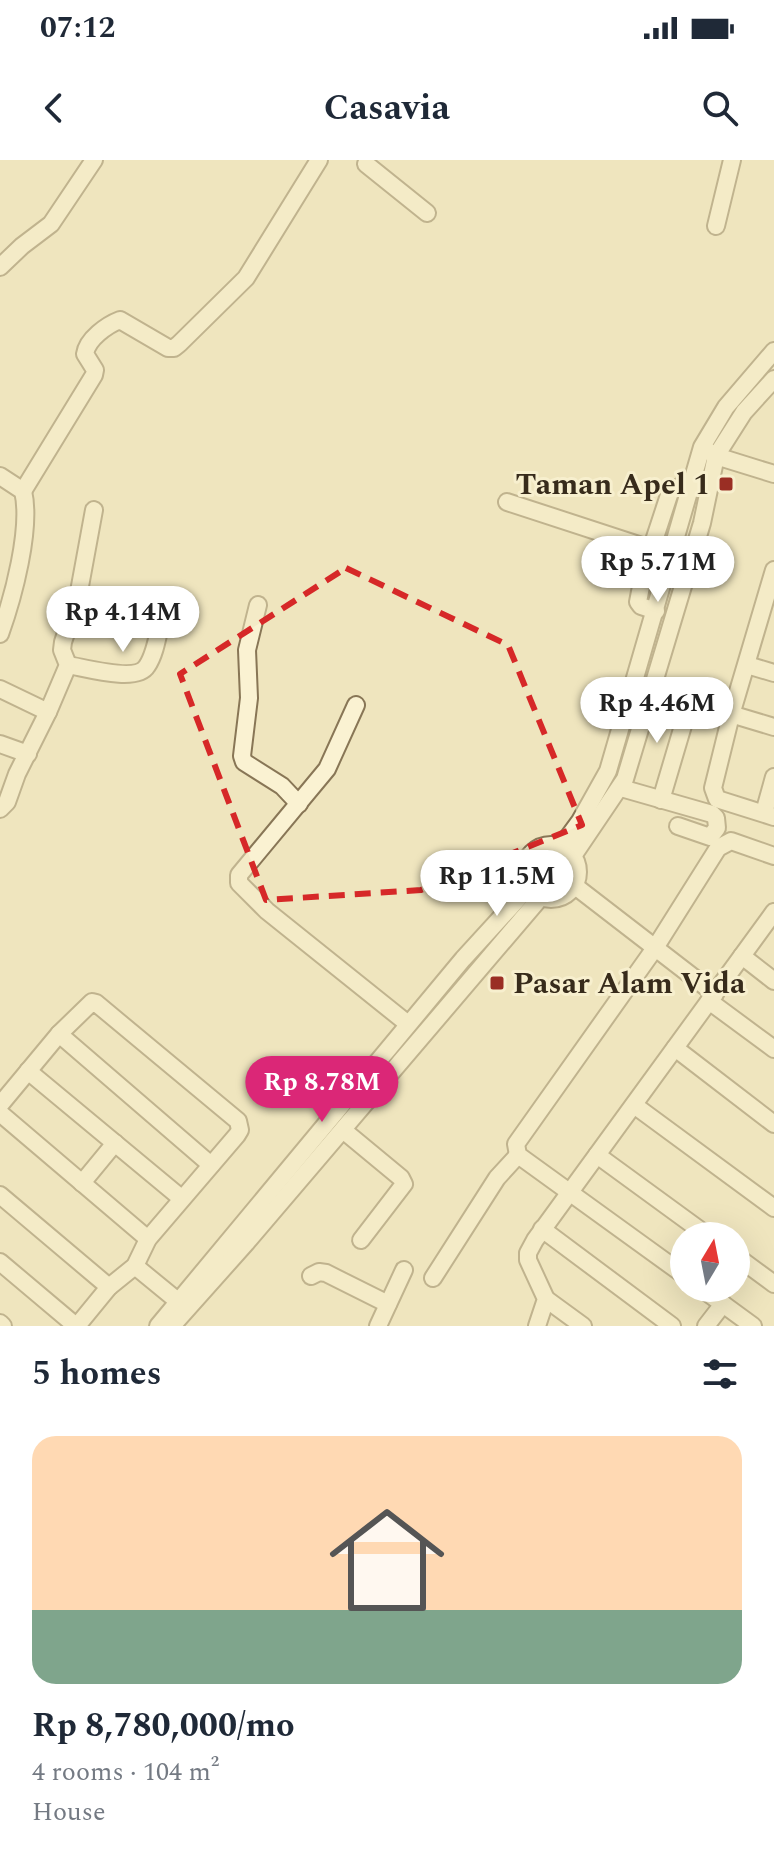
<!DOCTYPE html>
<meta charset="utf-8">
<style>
:root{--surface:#fff;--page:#f6f6f7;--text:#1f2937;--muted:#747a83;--line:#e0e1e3;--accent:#db2777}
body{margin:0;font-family:Spectral,serif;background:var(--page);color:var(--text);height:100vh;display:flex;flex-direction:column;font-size:30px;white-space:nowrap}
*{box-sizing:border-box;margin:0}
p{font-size:26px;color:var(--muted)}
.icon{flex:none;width:44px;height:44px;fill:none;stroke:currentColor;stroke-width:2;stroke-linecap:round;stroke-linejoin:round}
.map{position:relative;height:1166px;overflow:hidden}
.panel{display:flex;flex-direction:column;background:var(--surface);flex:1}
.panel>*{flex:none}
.needle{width:52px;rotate:10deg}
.tools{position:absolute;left:670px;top:1062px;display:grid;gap:16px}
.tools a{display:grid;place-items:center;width:80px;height:80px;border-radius:50%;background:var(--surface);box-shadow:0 8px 32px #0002;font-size:40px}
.price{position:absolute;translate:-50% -68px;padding:0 18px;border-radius:28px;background:#fff;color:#222;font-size:26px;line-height:52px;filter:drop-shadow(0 2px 4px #0008)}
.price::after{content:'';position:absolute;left:50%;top:48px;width:24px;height:18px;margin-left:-12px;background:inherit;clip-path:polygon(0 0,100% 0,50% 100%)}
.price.active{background:var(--accent);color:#fff}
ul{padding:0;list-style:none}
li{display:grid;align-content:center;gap:16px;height:424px;padding:0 32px}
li+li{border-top:2px solid var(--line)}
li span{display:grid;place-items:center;height:248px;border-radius:24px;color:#555}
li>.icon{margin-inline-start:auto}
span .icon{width:144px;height:144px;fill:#fffc;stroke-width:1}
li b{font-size:34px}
h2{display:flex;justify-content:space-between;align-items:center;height:96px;padding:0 32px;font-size:34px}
.status{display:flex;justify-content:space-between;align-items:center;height:56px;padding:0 40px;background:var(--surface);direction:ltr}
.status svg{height:22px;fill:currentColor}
header{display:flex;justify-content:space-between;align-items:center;height:104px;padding:0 32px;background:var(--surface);font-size:36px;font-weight:700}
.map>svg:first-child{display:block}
</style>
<div class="status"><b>07:12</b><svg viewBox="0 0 49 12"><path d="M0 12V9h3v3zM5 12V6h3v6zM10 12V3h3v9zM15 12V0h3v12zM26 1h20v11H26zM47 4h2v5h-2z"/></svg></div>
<header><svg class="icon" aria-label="back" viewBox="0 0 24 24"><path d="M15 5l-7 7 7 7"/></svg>Casavia<svg class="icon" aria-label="search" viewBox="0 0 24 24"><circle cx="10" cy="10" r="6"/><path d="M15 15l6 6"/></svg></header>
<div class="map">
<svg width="774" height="1166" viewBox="0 0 774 1166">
<rect width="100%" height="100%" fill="#efe5be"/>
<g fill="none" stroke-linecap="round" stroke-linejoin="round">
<g stroke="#887656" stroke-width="20">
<g id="minor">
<path d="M 366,4 L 427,53"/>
<path d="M 716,66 L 732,0"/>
<path d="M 0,107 L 22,86 L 51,64 L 94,0"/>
<path d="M 708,291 L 716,296 L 774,314"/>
<path d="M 0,316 L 23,331 C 32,368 13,438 0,474"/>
<path d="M 23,331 L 94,215 L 95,210 L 85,194 C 87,179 107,165 120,160 L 168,188 L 174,188 L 179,184 L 246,118 L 319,0"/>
<path d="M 507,342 L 651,389"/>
<path d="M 774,410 L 731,555 L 713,628 L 717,639 L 774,657"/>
<path d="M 258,445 L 247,490 L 249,538 L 242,596 L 244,602 L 282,626 L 299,644"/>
<path d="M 656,451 L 641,446 L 638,442 L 644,411 L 670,332 L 679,327 L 691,330"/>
<path d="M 68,505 C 86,508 137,523 147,506 C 156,493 158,472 162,457"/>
<path d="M 747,505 L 774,513"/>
<path d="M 0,529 L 48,552 L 17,614 L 7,642 L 0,649"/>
<path d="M 654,531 L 774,567"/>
<path d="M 356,545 L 327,609 L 239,715 L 239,723 L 267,751 L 408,864"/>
<path d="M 48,552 L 68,505 L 62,490 L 63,482 L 78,437 L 94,350"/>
<path d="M 0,584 L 28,594"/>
<path d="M 621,628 L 712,654 L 716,658 L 717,668 L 710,677 L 678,666"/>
<path d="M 661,640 L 690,542"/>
<path d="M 764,653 L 774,617"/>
<circle cx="551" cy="712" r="27"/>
<path d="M 561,687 L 580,661 L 608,611 L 702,287 L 726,247 L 774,191"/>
<path d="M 573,696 L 625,619 L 702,363 L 716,296 L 744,252 L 774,219"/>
<path d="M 575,726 L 715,834"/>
<path d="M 742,796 L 774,821"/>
<path d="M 709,841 L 774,889"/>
<path d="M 59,874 L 211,1005"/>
<path d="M 675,888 L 774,964"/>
<path d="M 28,911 L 181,1038"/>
<path d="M 0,945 L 59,874 L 92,842 L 96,843 L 238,961 L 240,970 L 237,975 L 148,1079 L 135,1106 L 109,1127 L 77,1166"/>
<path d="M 634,945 L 774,1048"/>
<path d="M 0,953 L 148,1079"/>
<path d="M 343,970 L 401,1018 L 404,1024 L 361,1080"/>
<path d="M 597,995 L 708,1076"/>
<path d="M 82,1023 L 115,983"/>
<path d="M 0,1035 L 109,1127"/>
<path d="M 542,1069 L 672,1166"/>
<path d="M 736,1096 L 774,1124"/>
<path d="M 0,1102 L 76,1166"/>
<path d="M 135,1106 L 185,1147"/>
<path d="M 684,1115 L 518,995 L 516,984 L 655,788 L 718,688 L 731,681 L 774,696"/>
<path d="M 311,1116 L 319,1112 L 326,1113 L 388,1144"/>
<path d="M 433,1118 L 497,1018 L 518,995"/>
<path d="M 701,1128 L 753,1166"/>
<path d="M 546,1139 L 583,1166"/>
<path d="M 0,1163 L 3,1166"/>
<path d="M 158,1166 L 463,799 L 528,728"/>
<path d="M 172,1166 L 246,1083 L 540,738"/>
<path d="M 378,1166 L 404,1110"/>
<path d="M 537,1166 L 546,1139 L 528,1100 L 528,1093 L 535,1080 L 774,752"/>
<path d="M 706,1166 L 723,1144"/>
</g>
</g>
<use href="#minor" stroke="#faf2d2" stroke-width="16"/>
</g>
<path d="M0 0H774V1166H0ZM 346,408 L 508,485 L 582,665 L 421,730 L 266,740 L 180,514 Z" fill="#efe5be" fill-opacity=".55" fill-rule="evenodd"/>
<path fill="none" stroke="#d62828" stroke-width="6" stroke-dasharray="16 10" stroke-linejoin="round" d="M 346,408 L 508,485 L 582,665 L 421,730 L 266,740 L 180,514 Z"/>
<g fill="#9a2e24" stroke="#f7efce" stroke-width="3">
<rect x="718" y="316" width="16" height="16" rx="4"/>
<rect x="489" y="815" width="16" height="16" rx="4"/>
</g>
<g text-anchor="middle" stroke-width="6" stroke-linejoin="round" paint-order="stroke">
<g font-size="30" font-weight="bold" fill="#372b1b" stroke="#f7efce" text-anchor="end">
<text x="710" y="334">Taman Apel 1</text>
<text x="513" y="833" text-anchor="start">Pasar Alam Vida</text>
</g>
</g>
</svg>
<div class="tools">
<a><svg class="needle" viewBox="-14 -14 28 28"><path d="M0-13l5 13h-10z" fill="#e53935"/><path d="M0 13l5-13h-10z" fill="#747a83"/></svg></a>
</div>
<b class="price" style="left:658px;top:444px">Rp 5.71M</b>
<b class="price" style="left:123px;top:494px">Rp 4.14M</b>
<b class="price" style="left:657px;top:585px">Rp 4.46M</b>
<b class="price" style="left:497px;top:758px">Rp 11.5M</b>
<b class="price active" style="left:322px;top:964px">Rp 8.78M</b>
</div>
<section class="panel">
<h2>5 homes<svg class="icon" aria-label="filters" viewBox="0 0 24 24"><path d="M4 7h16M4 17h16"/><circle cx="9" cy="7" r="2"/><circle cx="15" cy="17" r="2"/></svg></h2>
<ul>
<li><span style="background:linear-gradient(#ffd9b3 70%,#7fa58c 0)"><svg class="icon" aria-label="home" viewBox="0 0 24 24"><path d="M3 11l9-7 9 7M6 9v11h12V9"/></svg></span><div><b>Rp 8,780,000/mo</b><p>4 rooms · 104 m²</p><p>House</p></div></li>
</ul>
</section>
